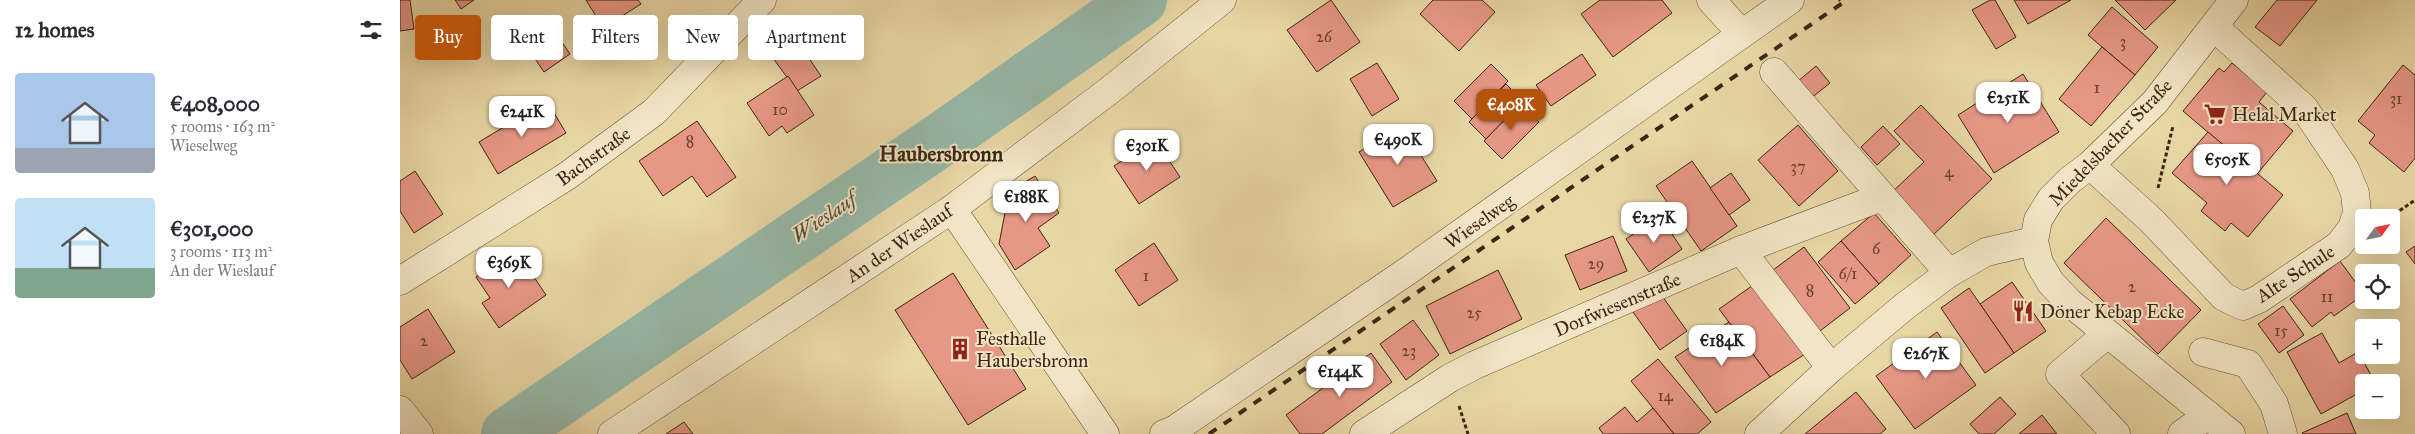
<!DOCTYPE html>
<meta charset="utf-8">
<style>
:root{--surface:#fff;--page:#f7f7f7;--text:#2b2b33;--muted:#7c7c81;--accent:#b45309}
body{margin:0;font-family:"IM FELL Great Primer",serif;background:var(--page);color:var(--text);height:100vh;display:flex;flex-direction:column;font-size:19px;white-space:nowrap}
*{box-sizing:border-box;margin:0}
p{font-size:16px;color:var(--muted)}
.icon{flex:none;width:28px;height:28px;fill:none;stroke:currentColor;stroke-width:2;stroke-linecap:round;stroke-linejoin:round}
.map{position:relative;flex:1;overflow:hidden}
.side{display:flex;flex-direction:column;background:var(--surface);width:400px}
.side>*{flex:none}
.hud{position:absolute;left:15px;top:15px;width:475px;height:45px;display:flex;gap:10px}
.needle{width:32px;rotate:57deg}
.fabs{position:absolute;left:1955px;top:209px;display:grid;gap:10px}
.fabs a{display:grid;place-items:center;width:45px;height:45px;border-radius:5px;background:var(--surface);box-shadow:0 5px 20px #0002;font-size:25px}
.price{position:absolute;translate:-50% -42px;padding:0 11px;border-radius:10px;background:#fff;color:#222;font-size:16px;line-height:32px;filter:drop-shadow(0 1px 2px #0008)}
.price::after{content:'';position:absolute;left:50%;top:30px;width:15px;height:11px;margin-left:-8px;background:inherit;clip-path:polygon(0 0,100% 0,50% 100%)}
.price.on{background:var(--accent);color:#fff}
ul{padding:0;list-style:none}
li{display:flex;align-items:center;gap:15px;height:125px;padding:0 15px}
li span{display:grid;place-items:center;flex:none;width:140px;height:100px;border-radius:5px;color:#555}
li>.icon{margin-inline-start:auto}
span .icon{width:60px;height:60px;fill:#fffc;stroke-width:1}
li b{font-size:21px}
h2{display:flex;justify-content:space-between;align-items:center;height:60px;padding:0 15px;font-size:21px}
.chip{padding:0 18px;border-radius:5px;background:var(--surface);box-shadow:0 5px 20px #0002;font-size:18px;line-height:45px}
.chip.on{background:var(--accent);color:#fff}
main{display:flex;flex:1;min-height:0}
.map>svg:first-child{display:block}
</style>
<main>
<section class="side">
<h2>12 homes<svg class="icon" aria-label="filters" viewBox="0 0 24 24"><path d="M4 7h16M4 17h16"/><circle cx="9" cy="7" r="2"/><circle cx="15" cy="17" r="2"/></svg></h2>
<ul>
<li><span style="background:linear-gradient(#a9c7e8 75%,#9aa5b1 0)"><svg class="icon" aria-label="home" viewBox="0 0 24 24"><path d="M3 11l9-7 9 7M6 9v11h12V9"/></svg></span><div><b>€408,000</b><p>5 rooms · 163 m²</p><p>Wieselweg</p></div></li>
<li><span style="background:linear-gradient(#bfe0f5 70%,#7fa58c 0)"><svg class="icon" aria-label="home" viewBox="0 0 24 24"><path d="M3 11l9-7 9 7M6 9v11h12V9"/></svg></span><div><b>€301,000</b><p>3 rooms · 113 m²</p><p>An der Wieslauf</p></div></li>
</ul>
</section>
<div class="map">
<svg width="2015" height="434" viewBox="0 0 2015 434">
<rect width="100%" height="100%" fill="#e9d7a6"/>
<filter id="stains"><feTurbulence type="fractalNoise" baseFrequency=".004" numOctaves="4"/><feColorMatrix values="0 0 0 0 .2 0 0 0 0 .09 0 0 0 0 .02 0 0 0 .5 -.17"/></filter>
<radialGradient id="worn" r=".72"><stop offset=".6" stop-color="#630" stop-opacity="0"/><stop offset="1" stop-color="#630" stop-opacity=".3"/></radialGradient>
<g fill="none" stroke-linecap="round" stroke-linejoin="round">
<path stroke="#97b9a9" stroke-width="54" d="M 108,434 L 549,134 L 740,0"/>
</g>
<g fill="#e79786" stroke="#3c2611">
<path d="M 0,0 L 10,0 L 14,29 L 0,31 Z"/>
<path d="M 55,0 L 74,0 L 61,9 Z"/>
<path d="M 186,0 L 238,0 L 241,4 L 222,16 L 226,22 L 207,34 Z"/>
<path d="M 931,0 L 960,42 L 917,72 L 887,30 Z"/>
<path d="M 1033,0 L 1082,0 L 1095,12 L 1059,51 L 1020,14 Z"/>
<path d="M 1200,0 L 1262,0 L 1272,13 L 1213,57 L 1181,14 Z"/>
<path d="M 1590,0 L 1595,0 L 1616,37 L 1596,49 L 1572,10 Z"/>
<path d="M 1614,0 L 1671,0 L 1628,24 Z"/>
<path d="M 1715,0 L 1776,0 L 1745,30 Z"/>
<path d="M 1877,0 L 1917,0 L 1880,46 L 1855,27 Z"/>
<path d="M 1712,7 L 1758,47 L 1735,75 L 1688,35 Z"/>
<path d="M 144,16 L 170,54 L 144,72 L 118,34 Z"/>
<path d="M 398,42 L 421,76 L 397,91 L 373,58 Z"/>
<path d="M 1702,47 L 1735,75 L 1691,126 L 1659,99 Z"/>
<path d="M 1182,54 L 1196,75 L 1151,106 L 1136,85 Z"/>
<path d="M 977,63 L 999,99 L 972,116 L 950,79 Z"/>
<path d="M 1832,63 L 1867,92 L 1859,102 L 1893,131 L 1857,174 L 1783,111 L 1819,68 L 1824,72 Z"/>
<path d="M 1091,64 L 1108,81 L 1072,119 L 1054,101 Z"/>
<path d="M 2003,65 L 2015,75 L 2015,158 L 2004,172 L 1969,143 L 1975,135 L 1958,121 Z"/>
<path d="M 1416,66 L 1430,83 L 1410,99 L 1397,82 Z"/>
<path d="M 1623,74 L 1659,132 L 1594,173 L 1558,115 Z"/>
<path d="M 388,76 L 414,115 L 387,133 L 382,126 L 369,136 L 347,103 Z"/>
<path d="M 1106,84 L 1123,101 L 1086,139 L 1069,122 Z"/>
<path d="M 147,101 L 166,133 L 98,174 L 79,142 Z"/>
<path d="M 1120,104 L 1139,122 L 1102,159 L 1084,141 Z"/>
<path d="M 1521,105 L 1592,179 L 1531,237 L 1490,194 L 1524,162 L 1494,131 Z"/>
<path d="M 297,121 L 336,177 L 307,197 L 292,176 L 263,196 L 239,161 Z"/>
<path d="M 1002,125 L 1037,181 L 993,207 L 959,152 Z"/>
<path d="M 1398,125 L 1438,171 L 1399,206 L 1358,160 Z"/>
<path d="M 1483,126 L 1500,144 L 1477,165 L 1461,147 Z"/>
<path d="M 1808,132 L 1883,195 L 1848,237 L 1831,223 L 1825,231 L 1801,211 L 1807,203 L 1772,173 Z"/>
<path d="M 755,139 L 780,177 L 739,204 L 714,166 Z"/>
<path d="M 1292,161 L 1337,226 L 1301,251 L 1256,186 Z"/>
<path d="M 15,171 L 43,214 L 14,233 L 0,211 L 0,181 Z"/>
<path d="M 1331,173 L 1350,200 L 1329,215 L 1310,188 Z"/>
<path d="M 635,176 L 659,213 L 638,228 L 650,246 L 615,270 L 599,244 L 609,192 Z"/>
<path d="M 1474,213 L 1511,255 L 1479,284 L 1441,241 Z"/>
<path d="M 1260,216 L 1282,249 L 1249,272 L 1226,239 Z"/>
<path d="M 1706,218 L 1801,310 L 1758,354 L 1664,263 Z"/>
<path d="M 1213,236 L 1227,271 L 1180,290 L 1165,255 Z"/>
<path d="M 1441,241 L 1479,284 L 1455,304 L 1418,262 Z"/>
<path d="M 754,243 L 778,280 L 739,306 L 715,270 Z"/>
<path d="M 2015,246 L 2015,264 L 2006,252 Z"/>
<path d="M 1404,247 L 1450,308 L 1416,334 L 1369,273 Z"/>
<path d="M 116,250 L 146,295 L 99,328 L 82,303 L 90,298 L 76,277 Z"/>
<path d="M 1940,261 L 1964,294 L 1934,316 L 1931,312 L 1912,327 L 1890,299 Z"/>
<path d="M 1098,270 L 1122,319 L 1050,354 L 1026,306 Z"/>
<path d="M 553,273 L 626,389 L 568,425 L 495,310 Z"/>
<path d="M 1359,281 L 1405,354 L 1370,377 L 1319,309 Z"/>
<path d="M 1612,282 L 1646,331 L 1614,353 L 1580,304 Z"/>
<path d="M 1569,288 L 1614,353 L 1585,373 L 1541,308 Z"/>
<path d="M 1260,293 L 1287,331 L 1260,350 L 1233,312 Z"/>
<path d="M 1883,306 L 1904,335 L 1879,353 L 1858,324 Z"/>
<path d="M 28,309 L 55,352 L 12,379 L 0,360 L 0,327 Z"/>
<path d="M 1013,320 L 1039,355 L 1006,380 L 980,344 Z"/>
<path d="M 1329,322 L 1370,377 L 1316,413 L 1275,357 Z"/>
<path d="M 1537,332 L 1576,385 L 1515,429 L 1476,376 Z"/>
<path d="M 1922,333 L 1939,363 L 1958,352 L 1975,382 L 1964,382 L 1964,390 L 1921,414 L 1887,352 Z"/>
<path d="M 971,353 L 992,382 L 922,434 L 900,434 L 886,415 Z"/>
<path d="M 1258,359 L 1311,422 L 1297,434 L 1274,434 L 1231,381 Z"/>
<path d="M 1456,392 L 1486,429 L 1480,434 L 1405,434 Z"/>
<path d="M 1600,397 L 1616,414 L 1594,434 L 1579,434 L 1570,424 Z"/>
<path d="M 1225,407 L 1237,422 L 1253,408 L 1274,434 L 1203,434 L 1199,428 Z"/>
<path d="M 1947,413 L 1956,434 L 1903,434 L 1902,433 Z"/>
<path d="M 1642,415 L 1657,434 L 1619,434 Z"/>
<path d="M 284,422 L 293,434 L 266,434 Z"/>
</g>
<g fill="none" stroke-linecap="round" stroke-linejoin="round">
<g stroke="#675236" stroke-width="29">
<g id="minor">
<path d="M 1311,0 L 1341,33"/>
<path d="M 1374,72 L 1549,273"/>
<path d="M 1690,165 L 1751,220 L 1824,297 L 1843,306 L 1859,299 L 1939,245 L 1952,228 L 1957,213 L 1955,193 L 1945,169 L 1904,108 L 1814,27"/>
<path d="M 552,209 L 705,434"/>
<path d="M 1341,250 L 1431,368"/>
<path d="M 0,281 L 167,176 L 254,112 L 362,0"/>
<path d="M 1707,334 L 1660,374 L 1716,434"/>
<path d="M 1803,352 L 1848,364 L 1874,404 L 1883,434"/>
<path d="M 0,410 L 19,434"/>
<path d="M 212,434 L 552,209 L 710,90 L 822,0"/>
<path d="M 764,434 L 774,430 L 1009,270 L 1390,0"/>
<path d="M 964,434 L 1050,378 L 1075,365 L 1341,250 L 1482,197"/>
<path d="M 1359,434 L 1431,368 L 1505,306 L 1549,273 L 1586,252 L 1634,241"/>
<path d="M 1782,434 L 1808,415"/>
<path d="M 1831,434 L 1669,302 L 1651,283 L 1639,263 L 1634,241 L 1638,220 L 1651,199 L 1670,180 L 1690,165 L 1755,102 L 1834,0"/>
</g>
</g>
<g stroke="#3c2611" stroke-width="3" stroke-dasharray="4 2.5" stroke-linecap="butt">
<path d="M 1439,0 L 1440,1"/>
<path d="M 1758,188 L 1773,126"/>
<path d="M 1989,218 L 2015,200"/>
<path d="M 1059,406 L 1068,434"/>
</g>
<use href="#minor" stroke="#f1e5c5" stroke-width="28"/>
<path stroke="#3c2611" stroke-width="4" stroke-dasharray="9 9" stroke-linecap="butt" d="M 809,434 L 1447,0"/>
</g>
<defs>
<g id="supermarket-bare" transform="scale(1.725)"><path d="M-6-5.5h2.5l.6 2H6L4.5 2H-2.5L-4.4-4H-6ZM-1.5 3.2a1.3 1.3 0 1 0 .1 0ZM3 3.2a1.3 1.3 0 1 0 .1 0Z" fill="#8f2418" stroke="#f1e5c5" stroke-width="2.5" paint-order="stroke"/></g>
<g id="restaurant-bare" transform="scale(1.725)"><path d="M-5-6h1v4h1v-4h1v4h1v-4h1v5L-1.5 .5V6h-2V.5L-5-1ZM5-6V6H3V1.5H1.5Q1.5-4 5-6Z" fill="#8f2418" stroke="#f1e5c5" stroke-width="2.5" paint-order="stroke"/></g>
<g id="building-bare" transform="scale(1.725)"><path d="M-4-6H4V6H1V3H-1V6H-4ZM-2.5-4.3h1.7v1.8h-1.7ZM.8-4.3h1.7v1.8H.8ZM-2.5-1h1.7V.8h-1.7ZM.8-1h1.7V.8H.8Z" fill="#8f2418" stroke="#f1e5c5" stroke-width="2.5" paint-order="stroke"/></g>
</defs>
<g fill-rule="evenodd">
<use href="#supermarket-bare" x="1815" y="114"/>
<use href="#restaurant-bare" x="1623" y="311"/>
<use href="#building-bare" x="560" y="349"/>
</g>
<g text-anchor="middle" stroke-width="4" stroke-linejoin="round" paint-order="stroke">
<g font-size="16" fill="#67422e">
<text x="924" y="42">26</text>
<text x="1723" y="47">3</text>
<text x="1697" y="93">1</text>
<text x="1996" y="104">31</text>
<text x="380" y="115">10</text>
<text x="290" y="147">8</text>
<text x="1398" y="172">37</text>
<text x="1549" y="177">4</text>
<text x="1476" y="254">6</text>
<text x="1196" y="269">29</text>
<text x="1448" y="279">6/1</text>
<text x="746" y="281">1</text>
<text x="1732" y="292">2</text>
<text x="1410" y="296">8</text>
<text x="1927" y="302">11</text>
<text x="1074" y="318">25</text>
<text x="1881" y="336">15</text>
<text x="24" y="346">2</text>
<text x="1009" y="356">23</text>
<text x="1265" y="401">14</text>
</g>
<g font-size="19" fill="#3c2611" stroke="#f1e5c5" text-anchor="start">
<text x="1832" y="121">Helal Market</text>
<text x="1640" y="318">Döner Kebap Ecke</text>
<text x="576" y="345">Festhalle<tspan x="576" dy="22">Haubersbronn</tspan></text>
</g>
<g font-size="19" fill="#3c2611" stroke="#f1e5c5">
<text transform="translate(1710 142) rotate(-46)" y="7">Miedelsbacher Straße</text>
<text transform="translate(193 156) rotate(-36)" y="7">Bachstraße</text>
<text transform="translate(1079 221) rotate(-35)" y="7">Wieselweg</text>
<text transform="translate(499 243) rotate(-34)" y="7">An der Wieslauf</text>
<text transform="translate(1895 273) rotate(-33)" y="7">Alte Schule</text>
<text transform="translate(1217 304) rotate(-23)" y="7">Dorfwiesenstraße</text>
</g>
<g font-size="20" font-style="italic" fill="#534b37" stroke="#f1e5c5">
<text transform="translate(424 217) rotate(-34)" y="7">Wieslauf</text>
</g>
<g font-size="21" font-weight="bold" fill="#3c2611" stroke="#f1e5c5">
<text x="541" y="161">Haubersbronn</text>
</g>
</g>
<rect width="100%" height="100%" filter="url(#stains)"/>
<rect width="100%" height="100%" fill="url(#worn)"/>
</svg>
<div class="fabs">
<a><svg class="needle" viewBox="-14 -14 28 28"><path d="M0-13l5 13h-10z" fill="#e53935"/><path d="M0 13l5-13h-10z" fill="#7c7c81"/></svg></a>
<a><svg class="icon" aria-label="locate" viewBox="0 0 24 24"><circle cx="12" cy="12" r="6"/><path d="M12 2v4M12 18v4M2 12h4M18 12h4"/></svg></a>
<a>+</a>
<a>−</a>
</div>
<b class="price" style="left:1608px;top:124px">€251K</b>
<b class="price on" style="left:1111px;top:131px">€408K</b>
<b class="price" style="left:122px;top:138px">€241K</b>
<b class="price" style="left:998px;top:166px">€490K</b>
<b class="price" style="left:747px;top:172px">€301K</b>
<b class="price" style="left:1827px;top:186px">€505K</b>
<b class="price" style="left:626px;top:223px">€188K</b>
<b class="price" style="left:1254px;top:244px">€237K</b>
<b class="price" style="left:109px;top:289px">€369K</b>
<b class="price" style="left:1322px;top:367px">€184K</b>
<b class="price" style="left:1526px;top:380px">€267K</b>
<b class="price" style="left:940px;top:398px">€144K</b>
<div class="hud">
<a class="chip on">Buy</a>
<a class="chip">Rent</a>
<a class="chip">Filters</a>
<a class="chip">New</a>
<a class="chip">Apartment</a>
</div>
</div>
</main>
